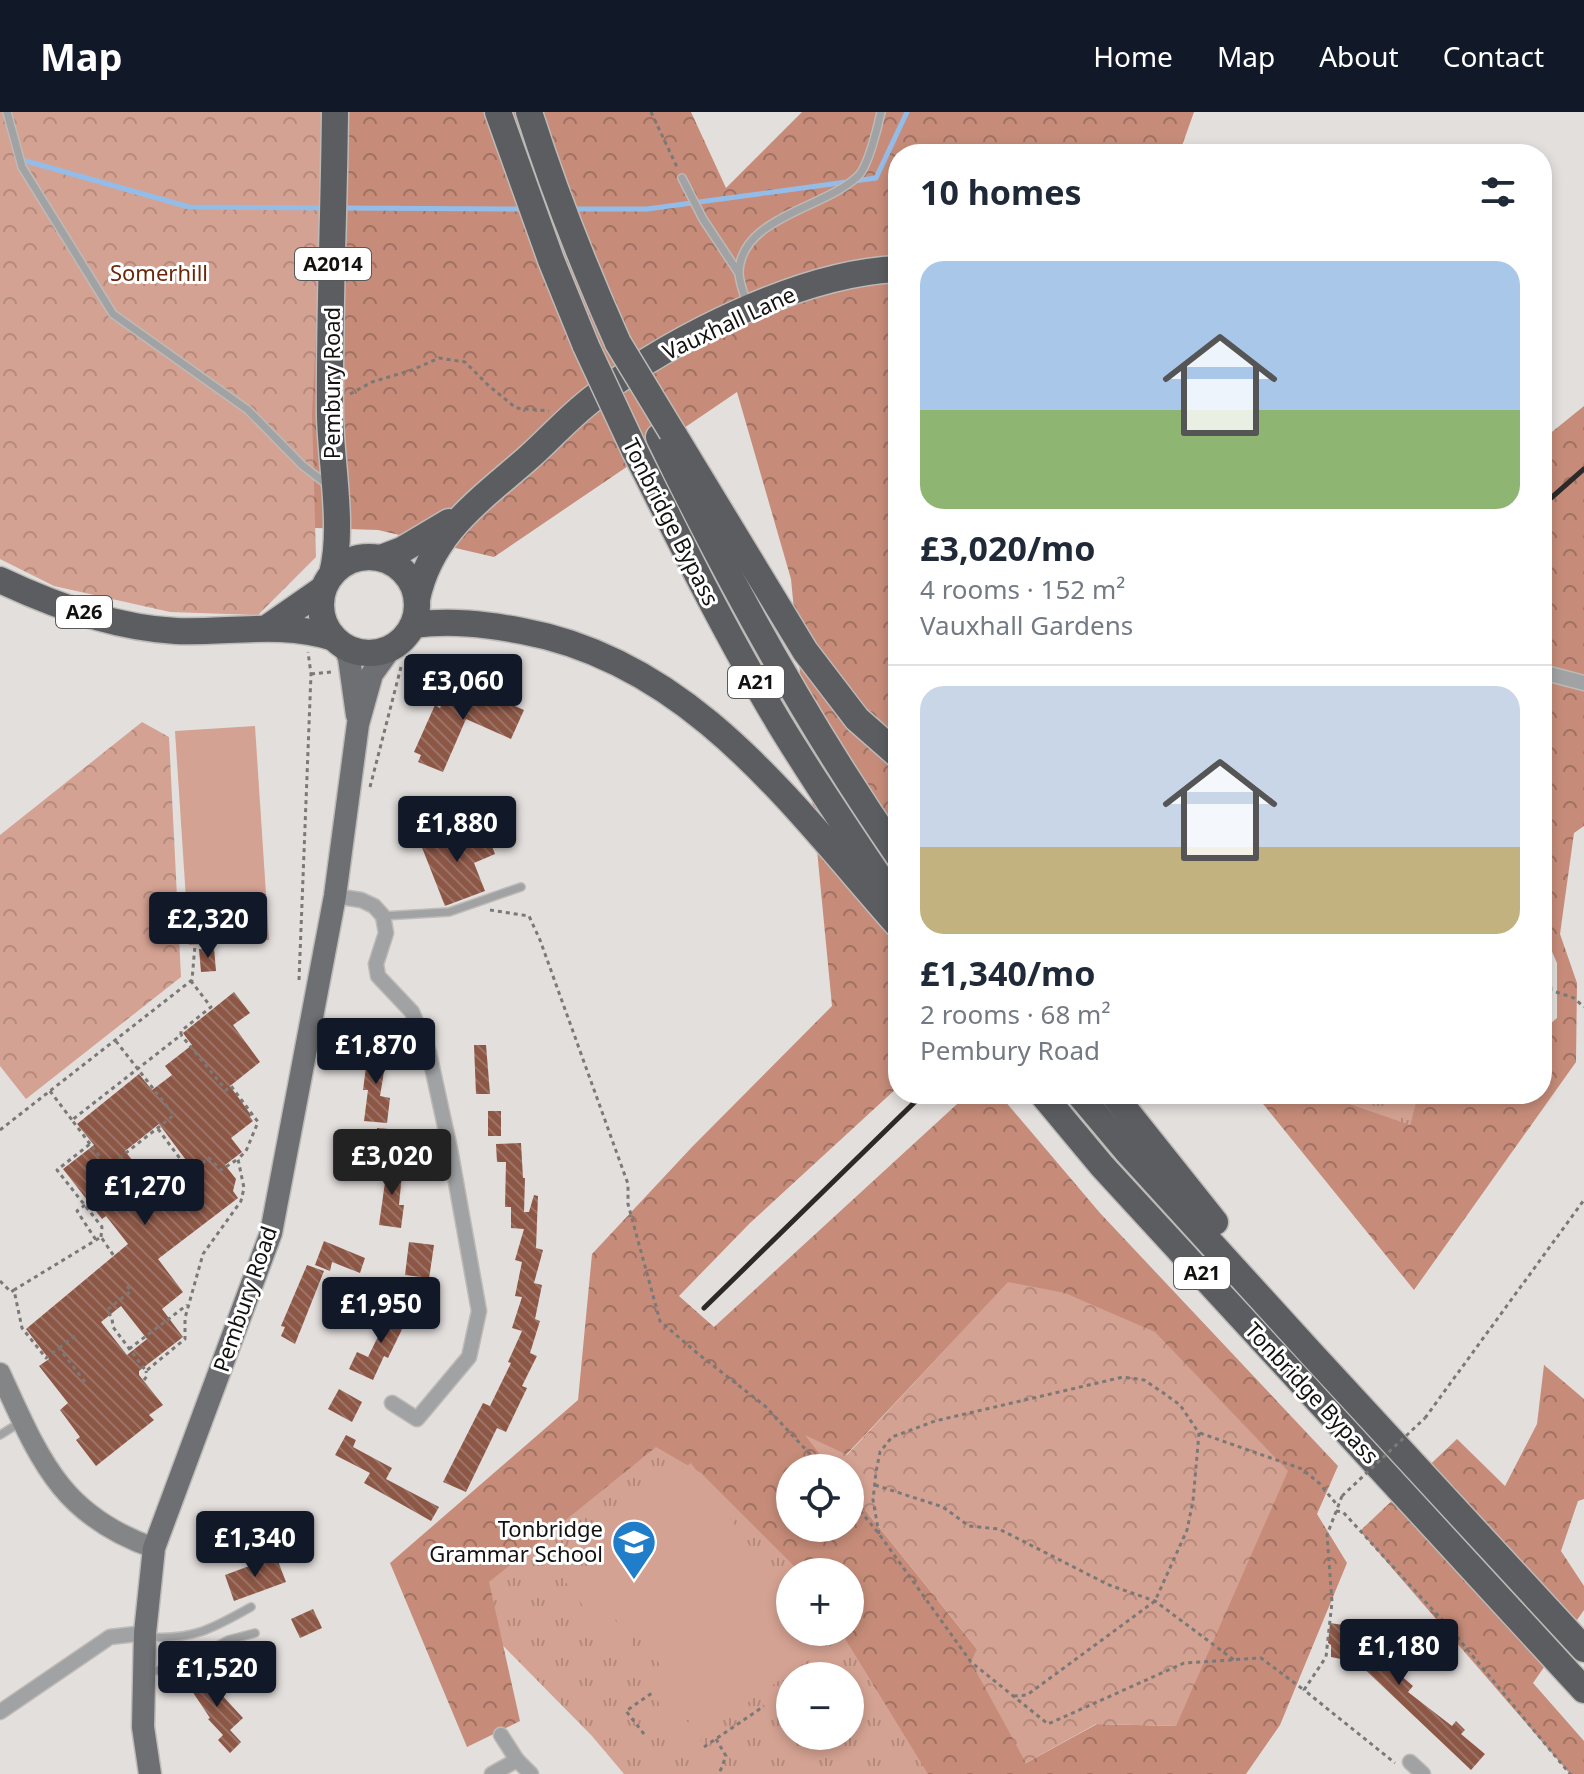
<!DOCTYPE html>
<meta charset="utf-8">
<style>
:root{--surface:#fff;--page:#f6f6f7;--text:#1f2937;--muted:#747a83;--line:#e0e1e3;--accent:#111827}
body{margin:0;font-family:"Noto Sans",sans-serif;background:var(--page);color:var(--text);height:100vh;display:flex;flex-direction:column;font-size:30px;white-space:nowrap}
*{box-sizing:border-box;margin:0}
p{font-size:26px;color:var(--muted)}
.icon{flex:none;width:44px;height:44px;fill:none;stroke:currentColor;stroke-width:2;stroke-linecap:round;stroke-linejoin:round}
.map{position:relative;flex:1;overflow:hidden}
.details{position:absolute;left:888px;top:32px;width:664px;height:960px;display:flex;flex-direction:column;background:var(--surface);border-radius:32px;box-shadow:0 4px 12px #0003}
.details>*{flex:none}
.fabs{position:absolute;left:776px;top:1342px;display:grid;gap:16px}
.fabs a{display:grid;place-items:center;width:88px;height:88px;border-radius:50%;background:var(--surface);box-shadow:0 4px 12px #0003;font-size:40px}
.price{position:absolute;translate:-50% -68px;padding:0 18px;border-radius:8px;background:var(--accent);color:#fff;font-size:26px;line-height:52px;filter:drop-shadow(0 2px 4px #0008)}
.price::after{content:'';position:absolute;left:50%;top:48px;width:24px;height:18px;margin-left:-12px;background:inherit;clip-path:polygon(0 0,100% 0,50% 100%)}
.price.current{background:#222;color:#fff}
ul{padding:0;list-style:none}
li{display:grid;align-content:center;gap:16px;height:424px;padding:0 32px}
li+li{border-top:2px solid var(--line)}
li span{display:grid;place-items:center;height:248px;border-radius:24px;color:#555}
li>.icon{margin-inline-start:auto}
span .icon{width:144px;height:144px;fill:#fffc;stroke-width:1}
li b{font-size:34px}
h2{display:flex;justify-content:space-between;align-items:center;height:96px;padding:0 32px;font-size:34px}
header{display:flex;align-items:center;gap:48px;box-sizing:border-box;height:112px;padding:0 40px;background:var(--accent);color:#fff}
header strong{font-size:38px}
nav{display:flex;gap:44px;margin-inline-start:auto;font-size:28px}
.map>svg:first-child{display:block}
</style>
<header>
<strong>Map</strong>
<nav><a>Home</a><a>Map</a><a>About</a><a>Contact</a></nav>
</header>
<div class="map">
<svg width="1584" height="1662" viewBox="0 0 1584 1662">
<defs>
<pattern id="grass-tufts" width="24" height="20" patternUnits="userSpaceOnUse" patternTransform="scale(2)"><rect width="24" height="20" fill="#d4a292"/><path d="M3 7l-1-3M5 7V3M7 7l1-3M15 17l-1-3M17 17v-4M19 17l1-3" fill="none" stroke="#b58a7d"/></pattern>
<pattern id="forest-crowns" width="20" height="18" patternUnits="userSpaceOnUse" patternTransform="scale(2)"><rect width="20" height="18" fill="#c68c79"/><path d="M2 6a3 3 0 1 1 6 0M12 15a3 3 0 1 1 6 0" fill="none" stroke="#9f7162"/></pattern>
<pattern id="park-crowns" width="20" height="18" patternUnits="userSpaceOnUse" patternTransform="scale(2)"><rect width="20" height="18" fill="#d4a292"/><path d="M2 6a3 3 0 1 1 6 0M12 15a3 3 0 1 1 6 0" fill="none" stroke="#b58a7d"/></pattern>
<pattern id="building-back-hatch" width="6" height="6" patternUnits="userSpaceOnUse" patternTransform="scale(2)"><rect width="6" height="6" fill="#8d5746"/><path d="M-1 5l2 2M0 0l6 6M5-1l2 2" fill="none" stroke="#9a7468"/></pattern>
</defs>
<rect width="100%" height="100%" fill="#e3dfdd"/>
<g fill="url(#grass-tufts)" fill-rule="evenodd">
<path d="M 1321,982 L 1418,982 L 1410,1014 Z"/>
<path d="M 658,1292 L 837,1460 L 790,1460 L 790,1520 L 850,1520 L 951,1662 L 624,1662 L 592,1624 L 461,1491 ZM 790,1564 L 850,1564 L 850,1624 L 790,1624 Z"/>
</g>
<g fill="url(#forest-crowns)" fill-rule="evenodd">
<path d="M 0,0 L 691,0 L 726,76 L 802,0 L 1194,0 L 1179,42 L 898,42 L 898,975 L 750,1111 L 679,1184 L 714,1215 L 968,982 L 999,982 L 1100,1101 L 1338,1354 L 1317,1402 L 1347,1451 L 1280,1613 L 1246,1662 L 928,1662 L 841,1520 L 850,1520 L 850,1460 L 800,1460 L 701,1361 L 656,1335 L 489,1470 L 520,1609 L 467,1635 L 390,1451 L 578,1288 L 592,1142 L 692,1035 L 832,894 L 791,467 L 737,280 L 494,445 L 378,418 L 188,412 ZM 1008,1171 L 1176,1614 L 1097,1612 L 1026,1651 L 977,1537 L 850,1379 L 850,1416 L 790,1416 L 790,1356 L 831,1356 L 807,1325 L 846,1343 Z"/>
<path d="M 1584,294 L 1584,714 L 1574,721 L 1560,822 L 1577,871 L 1576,950 L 1414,1178 L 1255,982 L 1321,982 L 1410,1013 L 1418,982 L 1542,982 L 1542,919 L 1557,906 L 1557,851 L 1542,817 L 1542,328 Z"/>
<path d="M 1544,1253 L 1584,1287 L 1584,1387 L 1578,1389 L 1561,1439 L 1584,1474 L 1584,1498 L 1533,1571 L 1584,1629 L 1584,1662 L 1570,1662 L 1360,1419 L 1457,1327 L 1505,1374 L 1537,1312 Z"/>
</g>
<g fill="url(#park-crowns)">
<path d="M 0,0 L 327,0 L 312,302 L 316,445 L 258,503 L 170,500 L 54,474 L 0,447 Z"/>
<path d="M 142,610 L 169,625 L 181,865 L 26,987 L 0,954 L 0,723 Z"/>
<path d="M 1008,1170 L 1065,1181 L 1155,1220 L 1288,1359 L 1176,1614 L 1096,1612 L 1026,1651 L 971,1550 L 977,1537 L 850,1379 L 850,1356 L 831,1356 L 805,1323 L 847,1343 Z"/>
</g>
<g fill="#d4a292">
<path d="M 255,614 L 269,828 L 189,833 L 175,619 Z"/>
<path d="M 691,1351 L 790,1491 L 790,1520 L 810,1520 L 823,1538 L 707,1619 L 575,1433 Z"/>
<path d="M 563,1435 L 706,1636 L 696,1643 L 635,1557 L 630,1560 L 548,1445 Z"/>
</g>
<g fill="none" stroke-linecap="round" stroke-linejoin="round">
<g stroke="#93bde8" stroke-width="5">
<path d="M 19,47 L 189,95 L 326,96"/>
<path d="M 340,96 L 522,97"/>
<path d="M 572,97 L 647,97 L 876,66 L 907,0"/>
</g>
</g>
<g fill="url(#building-back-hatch)" fill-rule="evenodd">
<path d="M 453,567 L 524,598 L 511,627 L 466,607 L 443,660 L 418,650 L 421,643 L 414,640 L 435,593 L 440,596 Z"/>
<path d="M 472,713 L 479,731 L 489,727 L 495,742 L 474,751 L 485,779 L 445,794 L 421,733 Z"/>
<path d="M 214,836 L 216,859 L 201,860 L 199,837 Z"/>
<path d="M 234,880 L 250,901 L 233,913 L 260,950 L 230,974 L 251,1003 L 250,1005 L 253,1009 L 231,1026 L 242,1040 L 225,1053 L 236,1067 L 233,1079 L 238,1086 L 158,1147 L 183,1180 L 162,1197 L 183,1225 L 139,1259 L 139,1263 L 163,1293 L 149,1303 L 154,1308 L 96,1354 L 76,1328 L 80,1325 L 60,1298 L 68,1291 L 39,1254 L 49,1247 L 26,1217 L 128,1132 L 106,1104 L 102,1107 L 63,1057 L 94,1033 L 77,1012 L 139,962 L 152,978 L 172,963 L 165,954 L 192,933 L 183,921 ZM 159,1012 L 195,1060 L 191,1063 L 200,1075 L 171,1098 L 125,1039 ZM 121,1194 L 147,1227 L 127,1243 L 101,1210 Z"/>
<path d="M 369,933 L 388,935 L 380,984 L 390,986 L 387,1011 L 364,1009 L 368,978 L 363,978 Z"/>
<path d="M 474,933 L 486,933 L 490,982 L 476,982 Z"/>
<rect x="488" y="999" width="13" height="25"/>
<path d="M 377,1016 L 401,1018 L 399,1044 L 375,1042 Z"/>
<path d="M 521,1031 L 523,1066 L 525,1066 L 524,1100 L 529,1100 L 534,1083 L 538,1084 L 536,1136 L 543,1138 L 534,1171 L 542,1173 L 535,1207 L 540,1209 L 530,1241 L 537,1244 L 522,1274 L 527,1276 L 506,1320 L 497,1316 L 466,1380 L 443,1370 L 483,1291 L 490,1294 L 511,1251 L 508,1250 L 522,1219 L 512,1216 L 522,1185 L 515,1184 L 522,1150 L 515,1148 L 524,1117 L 511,1116 L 511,1095 L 505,1095 L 506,1050 L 497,1050 L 496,1032 Z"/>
<path d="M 388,1049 L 403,1051 L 399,1093 L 404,1093 L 401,1116 L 379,1113 Z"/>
<path d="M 324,1129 L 365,1146 L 360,1161 L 332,1150 L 330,1159 L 315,1153 Z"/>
<path d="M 409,1130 L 434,1133 L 429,1167 L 435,1168 L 432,1190 L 417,1188 L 421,1165 L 405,1163 Z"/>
<path d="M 307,1153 L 324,1159 L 295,1232 L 281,1224 L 285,1215 L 281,1214 Z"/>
<path d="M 393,1194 L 409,1203 L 388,1246 L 384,1244 L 373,1268 L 349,1257 L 357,1240 L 368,1245 Z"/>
<path d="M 339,1277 L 362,1290 L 352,1310 L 328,1297 Z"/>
<path d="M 346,1323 L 356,1328 L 353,1335 L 392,1356 L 386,1367 L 439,1395 L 431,1409 L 364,1371 L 370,1361 L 335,1343 Z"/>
<path d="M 276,1444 L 286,1470 L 234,1489 L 225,1463 Z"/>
<path d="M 313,1497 L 322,1516 L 300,1526 L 291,1507 Z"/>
<path d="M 1330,1511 L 1343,1513 L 1352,1522 L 1358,1514 L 1367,1514 L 1377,1523 L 1373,1530 L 1400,1553 L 1396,1557 L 1401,1561 L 1399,1562 L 1413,1574 L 1408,1580 L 1452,1614 L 1456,1609 L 1465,1618 L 1461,1622 L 1485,1642 L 1471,1658 L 1357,1550 L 1331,1545 L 1331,1533 L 1328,1531 Z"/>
<path d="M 210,1558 L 223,1577 L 219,1580 L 243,1606 L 230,1618 L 241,1630 L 230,1641 L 218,1628 L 223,1623 L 208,1607 L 210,1606 L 188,1573 Z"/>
</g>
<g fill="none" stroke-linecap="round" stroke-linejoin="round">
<g stroke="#bdbab8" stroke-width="10">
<g id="lane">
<path d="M 7,0 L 22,55 L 113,202 L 248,298 L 302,353 L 329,374"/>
<path d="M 682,66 L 703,107 L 738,160"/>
<path d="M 747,192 C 744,182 740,172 739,162 C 739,105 824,97 858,64 C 868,55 878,14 881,0"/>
<path d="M 383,804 L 449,800 L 521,775"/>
<path d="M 1542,875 L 1548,877"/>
<path d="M 0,1323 L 21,1310"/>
<path d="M 148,1525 C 193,1528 212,1517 251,1495"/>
<path d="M 147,1561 L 185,1552 L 228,1528 L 255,1521"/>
</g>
</g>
<g stroke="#bdbab8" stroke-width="17">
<g id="street">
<path d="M 1542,560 L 1584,571"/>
<path d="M 335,784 L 361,788 L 374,794 L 383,804 L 386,821 L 376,852 L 378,864 L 412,900 L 429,941 L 450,1037 L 479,1199 L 469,1245 L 417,1307 L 392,1291"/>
<path d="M 0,1600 L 110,1525 L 145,1521"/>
<path d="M 517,1648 L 531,1662"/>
<path d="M 1410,1650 L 1423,1662"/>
<path d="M 492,1662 L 517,1648 L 501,1623"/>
</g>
</g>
<g stroke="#bdbab8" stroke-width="23">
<path id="secondary" d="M 0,1261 C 39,1345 59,1403 154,1436"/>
</g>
<g stroke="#bdbab8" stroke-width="25">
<g id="primary">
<path d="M 344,534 L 349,546 L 357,603"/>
<path d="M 150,1662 L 143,1615 L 145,1521 L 154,1436 L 271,1121 L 335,784 L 358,612 L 372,562 L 391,536"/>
</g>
</g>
<g stroke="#bdbab8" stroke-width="29">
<g id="highway">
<path d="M 498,0 L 551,148 L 586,234"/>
<path d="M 529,0 C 554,79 584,155 618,231"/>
<path d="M 674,323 L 805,539 L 857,607 L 898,643"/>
<path d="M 659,325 C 729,470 806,610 898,743"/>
<path d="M 634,337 C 680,429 726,522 779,611 C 816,672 856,731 896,790"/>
<circle cx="369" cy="493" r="48"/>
<path d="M 381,446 L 402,438 L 449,410"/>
<path d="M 332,462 C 344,416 331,352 330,304 C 329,203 334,101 335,0"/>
<path d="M 0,468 C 53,493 116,516 176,519 C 228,521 283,509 334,526"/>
<path d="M 417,487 C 431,421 479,389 527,347 C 551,326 572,301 599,282 C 675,225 801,161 898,157"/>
<path d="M 413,513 C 450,508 485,512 522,519 C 691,550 791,692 898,813"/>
<path d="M 267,516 L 323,477"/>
<path d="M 1042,982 L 1102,1054 L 1584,1578"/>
<path d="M 1079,982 L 1126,1038 L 1309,1239 L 1584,1537"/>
<path d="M 1113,982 L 1215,1110"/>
</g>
</g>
<g stroke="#7b7977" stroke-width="3" stroke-dasharray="4 4" stroke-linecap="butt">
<path d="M 651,0 L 677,55"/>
<path d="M 350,282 L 372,270 L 412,258 L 439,246 L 465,250 L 488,273 L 516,296 L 549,299"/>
<path d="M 311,562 L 331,560"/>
<path d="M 370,675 L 401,555"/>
<path d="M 490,798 L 529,804 L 540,828 L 628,1072 L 628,1092 L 660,1209 L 697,1241 L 765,1294 L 823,1356"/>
<path d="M 299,868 L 311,562 L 308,540"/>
<path d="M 1556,880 L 1574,886 L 1584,895"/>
<path d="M 50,979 L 72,1008"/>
<path d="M 158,1017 L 187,1056 L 191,1070 L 166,1091"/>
<path d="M 0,1018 L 192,868 L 195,833"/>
<path d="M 90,1032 L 72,1008 L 181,923 L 181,919 L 211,895 L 191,869"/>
<path d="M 189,1061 L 209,1046 L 221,1058 L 238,1047"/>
<path d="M 85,1093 L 77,1099 L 96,1128"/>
<path d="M 101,1125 L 102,1115 L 57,1058 L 90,1032 L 108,1055 L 174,1003 L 115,928"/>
<path d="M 0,1169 L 11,1180 L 14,1178"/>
<path d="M 127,1174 L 131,1179 L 107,1198 L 112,1206 L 113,1215 L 146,1259 L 185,1227 L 185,1206 L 203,1142 L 241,1089 L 244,1076 L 238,1047 L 246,1039 L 258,1010 L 231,974 L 226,978 L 181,923"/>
<path d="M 59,1236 L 75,1224"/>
<path d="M 129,1237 L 187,1193"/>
<path d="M 144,1268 L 147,1264 L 146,1259"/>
<path d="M 85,1270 L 59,1236 L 46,1246 L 22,1216 L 14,1178 L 101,1125 L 114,1144"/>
<path d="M 1425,1306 L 1584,1088"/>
<path d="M 1200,1321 L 1302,1357 L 1319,1371 L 1338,1394"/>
<path d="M 875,1373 L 943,1395 L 969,1414 L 999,1417 L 1109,1473 L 1155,1489 L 1234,1548"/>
<path d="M 1342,1384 L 1327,1423 L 1332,1490 L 1326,1545 L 1304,1578 L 1395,1651"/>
<path d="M 850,1386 L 879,1422 L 971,1550 L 1048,1612 L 1184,1551 L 1261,1546 L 1304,1578"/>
<path d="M 1336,1399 L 1343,1400 L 1453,1520 L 1570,1662"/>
<path d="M 879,1422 L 873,1388 L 876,1360 L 880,1340 L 892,1325 L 935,1309 L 1123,1265 L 1144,1268 L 1162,1280 L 1180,1293 L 1199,1321 L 1193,1389 L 1187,1418 L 1155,1489 L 1027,1583 L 1014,1584"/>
<path d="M 644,1622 L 626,1599 L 652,1581"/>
<path d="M 716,1627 L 726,1644 L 719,1662"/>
<path d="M 704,1635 L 764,1594"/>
</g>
<use href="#lane" stroke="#a1a2a4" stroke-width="7"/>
<use href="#street" stroke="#a1a2a4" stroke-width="14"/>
<use href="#secondary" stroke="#838586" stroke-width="20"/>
<use href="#primary" stroke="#6d6f72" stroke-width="22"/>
<use href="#highway" stroke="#5b5d60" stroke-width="26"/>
<g stroke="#2c2a29" stroke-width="5">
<path d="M 1542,394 L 1584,357"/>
<path d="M 704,1196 L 923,982"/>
</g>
<g stroke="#bdbab8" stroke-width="29" stroke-linecap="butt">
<g id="highway-bridge">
<path d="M 618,231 L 672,320"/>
<path d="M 586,234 L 634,337"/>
</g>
</g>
<path stroke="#7b7977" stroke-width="3" stroke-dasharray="4 4" stroke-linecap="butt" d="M 1342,1384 L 1425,1306"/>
<use href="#highway-bridge" stroke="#5b5d60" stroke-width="26"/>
</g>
<defs>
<g id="school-pin" transform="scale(2.3)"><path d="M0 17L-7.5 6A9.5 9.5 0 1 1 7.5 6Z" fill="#207dc9" stroke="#fff"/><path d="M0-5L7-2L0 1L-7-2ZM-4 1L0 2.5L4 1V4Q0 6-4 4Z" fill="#fff"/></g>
</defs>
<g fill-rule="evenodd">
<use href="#school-pin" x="634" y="1430"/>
</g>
<g text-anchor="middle" stroke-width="6" stroke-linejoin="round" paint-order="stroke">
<g fill="#fff" stroke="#595858" stroke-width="2">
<rect x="295" y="136" width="76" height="32" rx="6"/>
<rect x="56" y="484" width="56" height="32" rx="6"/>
<rect x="728" y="554" width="56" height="32" rx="6"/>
<rect x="1174" y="1145" width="56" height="32" rx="6"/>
</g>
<g font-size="20" font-weight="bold" fill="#121110">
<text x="333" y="159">A2014</text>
<text x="84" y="507">A26</text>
<text x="756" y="577">A21</text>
<text x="1202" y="1168">A21</text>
</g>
<g font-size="22" fill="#6c260b" stroke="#fff">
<text x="159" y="169">Somerhill</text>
</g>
<g font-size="22" fill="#121110" stroke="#fff">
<text transform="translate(729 211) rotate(-25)" y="8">Vauxhall Lane</text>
<text transform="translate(332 271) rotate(-90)" y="8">Pembury Road</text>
<text transform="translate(671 410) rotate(63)" y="8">Tonbridge Bypass</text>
<text transform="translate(245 1187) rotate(-71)" y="8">Pembury Road</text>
<text transform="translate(1312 1281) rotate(47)" y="8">Tonbridge Bypass</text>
</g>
<g font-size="22" fill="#121110" stroke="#fff" text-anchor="end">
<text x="603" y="1425">Tonbridge<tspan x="603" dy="25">Grammar School</tspan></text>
</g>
</g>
</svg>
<div class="fabs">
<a><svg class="icon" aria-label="locate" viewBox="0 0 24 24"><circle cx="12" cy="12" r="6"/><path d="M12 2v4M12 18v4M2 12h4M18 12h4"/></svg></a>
<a>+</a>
<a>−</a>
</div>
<b class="price" style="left:463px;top:610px">£3,060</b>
<b class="price" style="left:457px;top:752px">£1,880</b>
<b class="price" style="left:208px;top:848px">£2,320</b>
<b class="price" style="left:376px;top:974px">£1,870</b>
<b class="price current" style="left:392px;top:1085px">£3,020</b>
<b class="price" style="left:145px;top:1115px">£1,270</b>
<b class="price" style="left:381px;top:1233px">£1,950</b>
<b class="price" style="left:255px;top:1467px">£1,340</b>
<b class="price" style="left:1399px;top:1575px">£1,180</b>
<b class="price" style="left:217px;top:1597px">£1,520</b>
<section class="details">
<h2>10 homes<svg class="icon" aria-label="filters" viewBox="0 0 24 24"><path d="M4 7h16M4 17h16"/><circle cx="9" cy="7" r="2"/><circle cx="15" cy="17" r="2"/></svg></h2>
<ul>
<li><span style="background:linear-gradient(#a9c7e8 60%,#8fb573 0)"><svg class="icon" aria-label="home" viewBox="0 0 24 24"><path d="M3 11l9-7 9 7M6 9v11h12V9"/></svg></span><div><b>£3,020/mo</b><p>4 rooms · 152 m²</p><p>Vauxhall Gardens</p></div></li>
<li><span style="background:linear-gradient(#c9d6e8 65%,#c2b280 0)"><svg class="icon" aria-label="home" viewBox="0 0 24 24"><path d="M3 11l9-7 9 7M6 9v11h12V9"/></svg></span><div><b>£1,340/mo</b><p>2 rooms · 68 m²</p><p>Pembury Road</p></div></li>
</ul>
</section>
</div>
